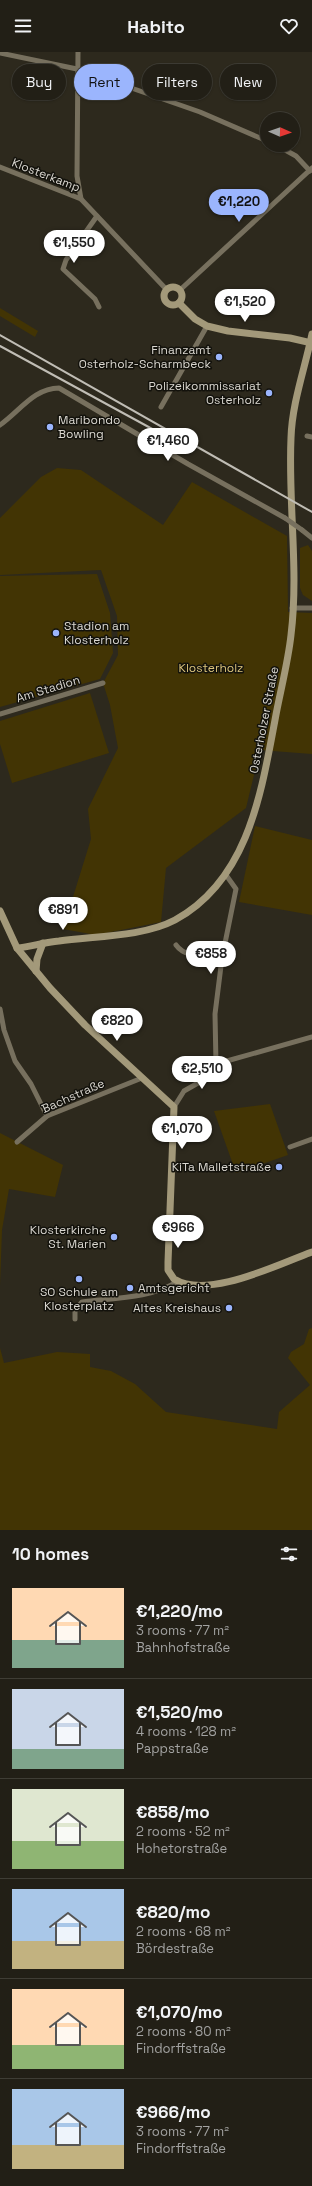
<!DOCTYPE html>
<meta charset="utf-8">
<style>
:root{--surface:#221f16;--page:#2a271f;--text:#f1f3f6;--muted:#a2a2a1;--line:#3f3d35;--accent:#9bb5fd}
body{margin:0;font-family:"Space Grotesk",sans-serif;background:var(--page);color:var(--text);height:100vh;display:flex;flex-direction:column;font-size:15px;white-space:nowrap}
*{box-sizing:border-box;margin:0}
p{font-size:13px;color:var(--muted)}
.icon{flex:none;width:22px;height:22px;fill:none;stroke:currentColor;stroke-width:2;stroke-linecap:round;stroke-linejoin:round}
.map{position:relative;height:1478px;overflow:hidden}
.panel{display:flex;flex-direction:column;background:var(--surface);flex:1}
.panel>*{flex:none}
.guide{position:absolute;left:12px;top:12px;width:288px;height:36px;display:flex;gap:8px}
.needle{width:26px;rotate:92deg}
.fabs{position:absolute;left:260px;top:60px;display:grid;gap:8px}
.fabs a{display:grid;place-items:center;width:40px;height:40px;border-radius:50%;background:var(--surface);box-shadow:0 1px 3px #0004,0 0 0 1px var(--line);font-size:20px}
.price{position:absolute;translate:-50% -34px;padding:0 9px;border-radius:14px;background:#fff;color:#222;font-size:13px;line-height:26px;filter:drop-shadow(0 1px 2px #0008)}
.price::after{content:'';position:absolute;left:50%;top:24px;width:12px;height:9px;margin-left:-6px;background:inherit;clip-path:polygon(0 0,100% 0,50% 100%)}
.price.active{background:var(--accent);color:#111}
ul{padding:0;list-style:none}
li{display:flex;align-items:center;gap:12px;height:100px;padding:0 12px}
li+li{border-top:1px solid var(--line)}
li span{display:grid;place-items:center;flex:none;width:112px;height:80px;border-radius:0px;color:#555}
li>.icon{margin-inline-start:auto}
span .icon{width:48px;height:48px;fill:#fffc;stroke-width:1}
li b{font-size:17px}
h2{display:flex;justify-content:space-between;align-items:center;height:48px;padding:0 12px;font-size:17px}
.chip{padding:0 14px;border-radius:18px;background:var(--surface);box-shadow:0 1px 3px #0004,0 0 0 1px var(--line);font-size:14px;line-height:36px}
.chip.active{background:var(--accent);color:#111}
header{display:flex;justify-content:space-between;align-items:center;height:52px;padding:0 12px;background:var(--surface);font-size:18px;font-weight:800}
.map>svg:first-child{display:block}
</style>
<header><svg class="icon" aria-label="menu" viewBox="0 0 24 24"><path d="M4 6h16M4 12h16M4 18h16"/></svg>Habito<svg class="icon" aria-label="heart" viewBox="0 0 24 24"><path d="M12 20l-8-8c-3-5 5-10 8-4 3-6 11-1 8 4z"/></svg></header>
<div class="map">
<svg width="312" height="1478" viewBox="0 0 312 1478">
<rect width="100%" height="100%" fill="#2d291d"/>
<g fill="#423404">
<path d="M 0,256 L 38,279 L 35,285 L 0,264 Z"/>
<path d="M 57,416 L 81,418 L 163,473 L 192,430 L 287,484 L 288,560 L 312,561 L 312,702 L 260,698 L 246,756 L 166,816 L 161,870 L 96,883 L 63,877 L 91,787 L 88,757 L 118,696 L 110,653 L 103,631 L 118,603 L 117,564 L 101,518 L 0,523 L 0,466 L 41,425 Z"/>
<path d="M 308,493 L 312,499 L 312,549 L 303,543 L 300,536 L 300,496 Z"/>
<path d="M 97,522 L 110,561 L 113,601 L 100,627 L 0,655 L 0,524 Z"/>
<path d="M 90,641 L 109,701 L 12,731 L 0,692 L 0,669 Z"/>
<path d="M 255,774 L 312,788 L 312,863 L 239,850 Z"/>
<path d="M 270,1052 L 288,1103 L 236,1121 L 214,1059 Z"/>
<path d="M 0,1081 L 63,1113 L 55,1145 L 9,1137 L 2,1178 L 0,1234 Z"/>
<path d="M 312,1276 L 312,1478 L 0,1478 L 0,1296 L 4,1311 L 57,1300 L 90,1302 L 90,1315 L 111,1319 L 135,1332 L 166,1360 L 277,1377 L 279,1360 L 310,1333 L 288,1306 L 291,1300 L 304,1292 L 309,1277 Z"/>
</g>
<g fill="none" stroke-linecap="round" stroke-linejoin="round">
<g stroke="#77705e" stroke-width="5">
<path d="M 78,0 L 77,124 L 81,147"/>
<path d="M 0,1 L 77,17 L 200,60 L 267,89"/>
<path d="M 276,93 L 296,104 L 310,119"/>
<path d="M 0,115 L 81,147 L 166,237"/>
<path d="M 97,164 L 66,208 L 63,217 L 95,247 L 99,255"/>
<path d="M 180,238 L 312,116"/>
<path d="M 161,355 L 207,274"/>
<path d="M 0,373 C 19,360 34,336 59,336 L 188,412 L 285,466"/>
<path d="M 307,384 L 312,385"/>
<path d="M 302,478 L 312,486"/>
<path d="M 292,556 L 312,556"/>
<path d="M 0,662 L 103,631"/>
<path d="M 176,893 C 186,907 207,903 222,906"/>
<path d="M 0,957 L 4,978 L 15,1009 L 31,1032 L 47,1064"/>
<path d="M 216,1012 L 312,985"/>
<path d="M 174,1055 L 184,1039 L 205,1027 L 216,1012 L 215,962 L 222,906 L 236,837 L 226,823"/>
<path d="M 17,1090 L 47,1064 L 142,1026"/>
<path d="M 290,1095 L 312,1087"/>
<path d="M 75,1267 L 75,1258 L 82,1250 C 113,1246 151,1247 178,1229"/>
</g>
<g stroke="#a3997a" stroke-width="7">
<circle cx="173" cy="244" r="9"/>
<path d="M 179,251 L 195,267 L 207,274 L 228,279 L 290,286 L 312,291"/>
<path d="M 0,859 L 17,896 L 50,936 L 85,973 L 174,1055 L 168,1210 L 168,1218 L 174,1227 C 208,1248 278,1212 312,1200"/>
<path d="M 17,896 C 31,895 44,890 59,889 C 94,884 143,885 175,868 C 248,828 261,742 275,668 C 280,640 288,611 291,583 C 299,518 288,451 291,386 C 292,351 305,316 312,282"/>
<path d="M 36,919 L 37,907 L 43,891"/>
</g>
<g stroke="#c0bdb5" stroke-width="2">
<path d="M 0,283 L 312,460"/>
<path d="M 0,294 L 167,385"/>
</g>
<path stroke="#77705e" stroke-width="5" d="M 285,466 L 302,478"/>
</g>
<g fill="#9bb5fd" stroke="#13120c" stroke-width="1.5">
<circle cx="219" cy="305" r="4"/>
<circle cx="269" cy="341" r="4"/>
<circle cx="50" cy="375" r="4"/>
<circle cx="56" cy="581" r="4"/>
<circle cx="279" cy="1115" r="4"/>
<circle cx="114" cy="1185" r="4"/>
<circle cx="79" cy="1227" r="4"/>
<circle cx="130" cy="1236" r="4"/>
<circle cx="229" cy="1256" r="4"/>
</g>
<g text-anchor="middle" stroke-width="3" stroke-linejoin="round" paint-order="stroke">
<g font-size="12" fill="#dad7d0" stroke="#13120c">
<text transform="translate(46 123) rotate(21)" y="4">Klosterkamp</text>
<text transform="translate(48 637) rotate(-17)" y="4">Am Stadion</text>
<text transform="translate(264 668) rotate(-79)" y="4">Osterholzer Straße</text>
<text transform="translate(73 1044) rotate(-24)" y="4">Bachstraße</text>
</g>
<g font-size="12" fill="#dad7d0" stroke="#13120c" text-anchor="end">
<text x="211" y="302">Finanzamt<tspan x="211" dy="14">Osterholz-Scharmbeck</tspan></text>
<text x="261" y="338">Polizeikommissariat<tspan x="261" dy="14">Osterholz</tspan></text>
<text x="58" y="372" text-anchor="start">Maribondo<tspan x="58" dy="14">Bowling</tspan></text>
<text x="64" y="578" text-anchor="start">Stadion am<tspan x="64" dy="14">Klosterholz</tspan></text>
<text x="271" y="1119">KiTa Malletstraße</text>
<text x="106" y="1182">Klosterkirche<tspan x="106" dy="14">St. Marien</tspan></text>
<text x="138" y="1240" text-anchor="start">Amtsgericht</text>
<text x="79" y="1244" text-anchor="middle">SO Schule am<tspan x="79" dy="14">Klosterplatz</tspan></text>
<text x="221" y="1260">Altes Kreishaus</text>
</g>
<g font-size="12" fill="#dbc37b" stroke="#13120c">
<text x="211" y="620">Klosterholz</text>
</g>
</g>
</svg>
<div class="fabs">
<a><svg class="needle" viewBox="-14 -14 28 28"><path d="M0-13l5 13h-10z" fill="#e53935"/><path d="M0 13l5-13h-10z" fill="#a2a2a1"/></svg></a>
</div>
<b class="price active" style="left:239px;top:171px">€1,220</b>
<b class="price" style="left:74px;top:212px">€1,550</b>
<b class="price" style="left:245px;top:271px">€1,520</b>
<b class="price" style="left:168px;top:410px">€1,460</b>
<b class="price" style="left:63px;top:879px">€891</b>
<b class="price" style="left:211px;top:923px">€858</b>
<b class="price" style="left:117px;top:990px">€820</b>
<b class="price" style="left:202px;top:1038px">€2,510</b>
<b class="price" style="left:182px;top:1098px">€1,070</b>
<b class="price" style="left:178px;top:1197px">€966</b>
<div class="guide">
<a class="chip">Buy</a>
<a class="chip active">Rent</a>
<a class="chip">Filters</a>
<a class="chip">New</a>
</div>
</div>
<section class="panel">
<h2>10 homes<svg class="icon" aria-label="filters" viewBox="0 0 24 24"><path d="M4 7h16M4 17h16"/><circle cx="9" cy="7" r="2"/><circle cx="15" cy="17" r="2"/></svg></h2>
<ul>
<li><span style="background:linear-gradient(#ffd9b3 65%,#7fa58c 0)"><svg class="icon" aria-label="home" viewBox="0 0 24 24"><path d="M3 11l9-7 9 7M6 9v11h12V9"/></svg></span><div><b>€1,220/mo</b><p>3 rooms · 77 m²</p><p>Bahnhofstraße</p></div></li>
<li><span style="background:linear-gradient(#c9d6e8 75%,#7fa58c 0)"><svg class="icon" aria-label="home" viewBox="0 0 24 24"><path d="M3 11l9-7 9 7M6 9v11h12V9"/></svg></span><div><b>€1,520/mo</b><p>4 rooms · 128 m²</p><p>Pappstraße</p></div></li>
<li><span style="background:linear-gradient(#dfe7d0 65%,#8fb573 0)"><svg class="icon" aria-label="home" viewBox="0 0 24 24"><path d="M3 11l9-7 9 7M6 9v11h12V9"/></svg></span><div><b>€858/mo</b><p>2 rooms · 52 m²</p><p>Hohetorstraße</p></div></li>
<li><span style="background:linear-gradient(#a9c7e8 65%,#c2b280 0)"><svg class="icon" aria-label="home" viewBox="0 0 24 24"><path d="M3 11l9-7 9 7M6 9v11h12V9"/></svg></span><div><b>€820/mo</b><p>2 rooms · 68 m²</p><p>Bördestraße</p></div></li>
<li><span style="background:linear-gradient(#ffd9b3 70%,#8fb573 0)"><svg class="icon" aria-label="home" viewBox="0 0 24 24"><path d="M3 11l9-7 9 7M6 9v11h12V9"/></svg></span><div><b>€1,070/mo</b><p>2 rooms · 80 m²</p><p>Findorffstraße</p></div></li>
<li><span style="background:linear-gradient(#a9c7e8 70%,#c2b280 0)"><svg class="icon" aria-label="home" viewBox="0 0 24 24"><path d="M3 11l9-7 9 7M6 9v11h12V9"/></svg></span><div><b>€966/mo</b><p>3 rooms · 77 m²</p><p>Findorffstraße</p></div></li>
</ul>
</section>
